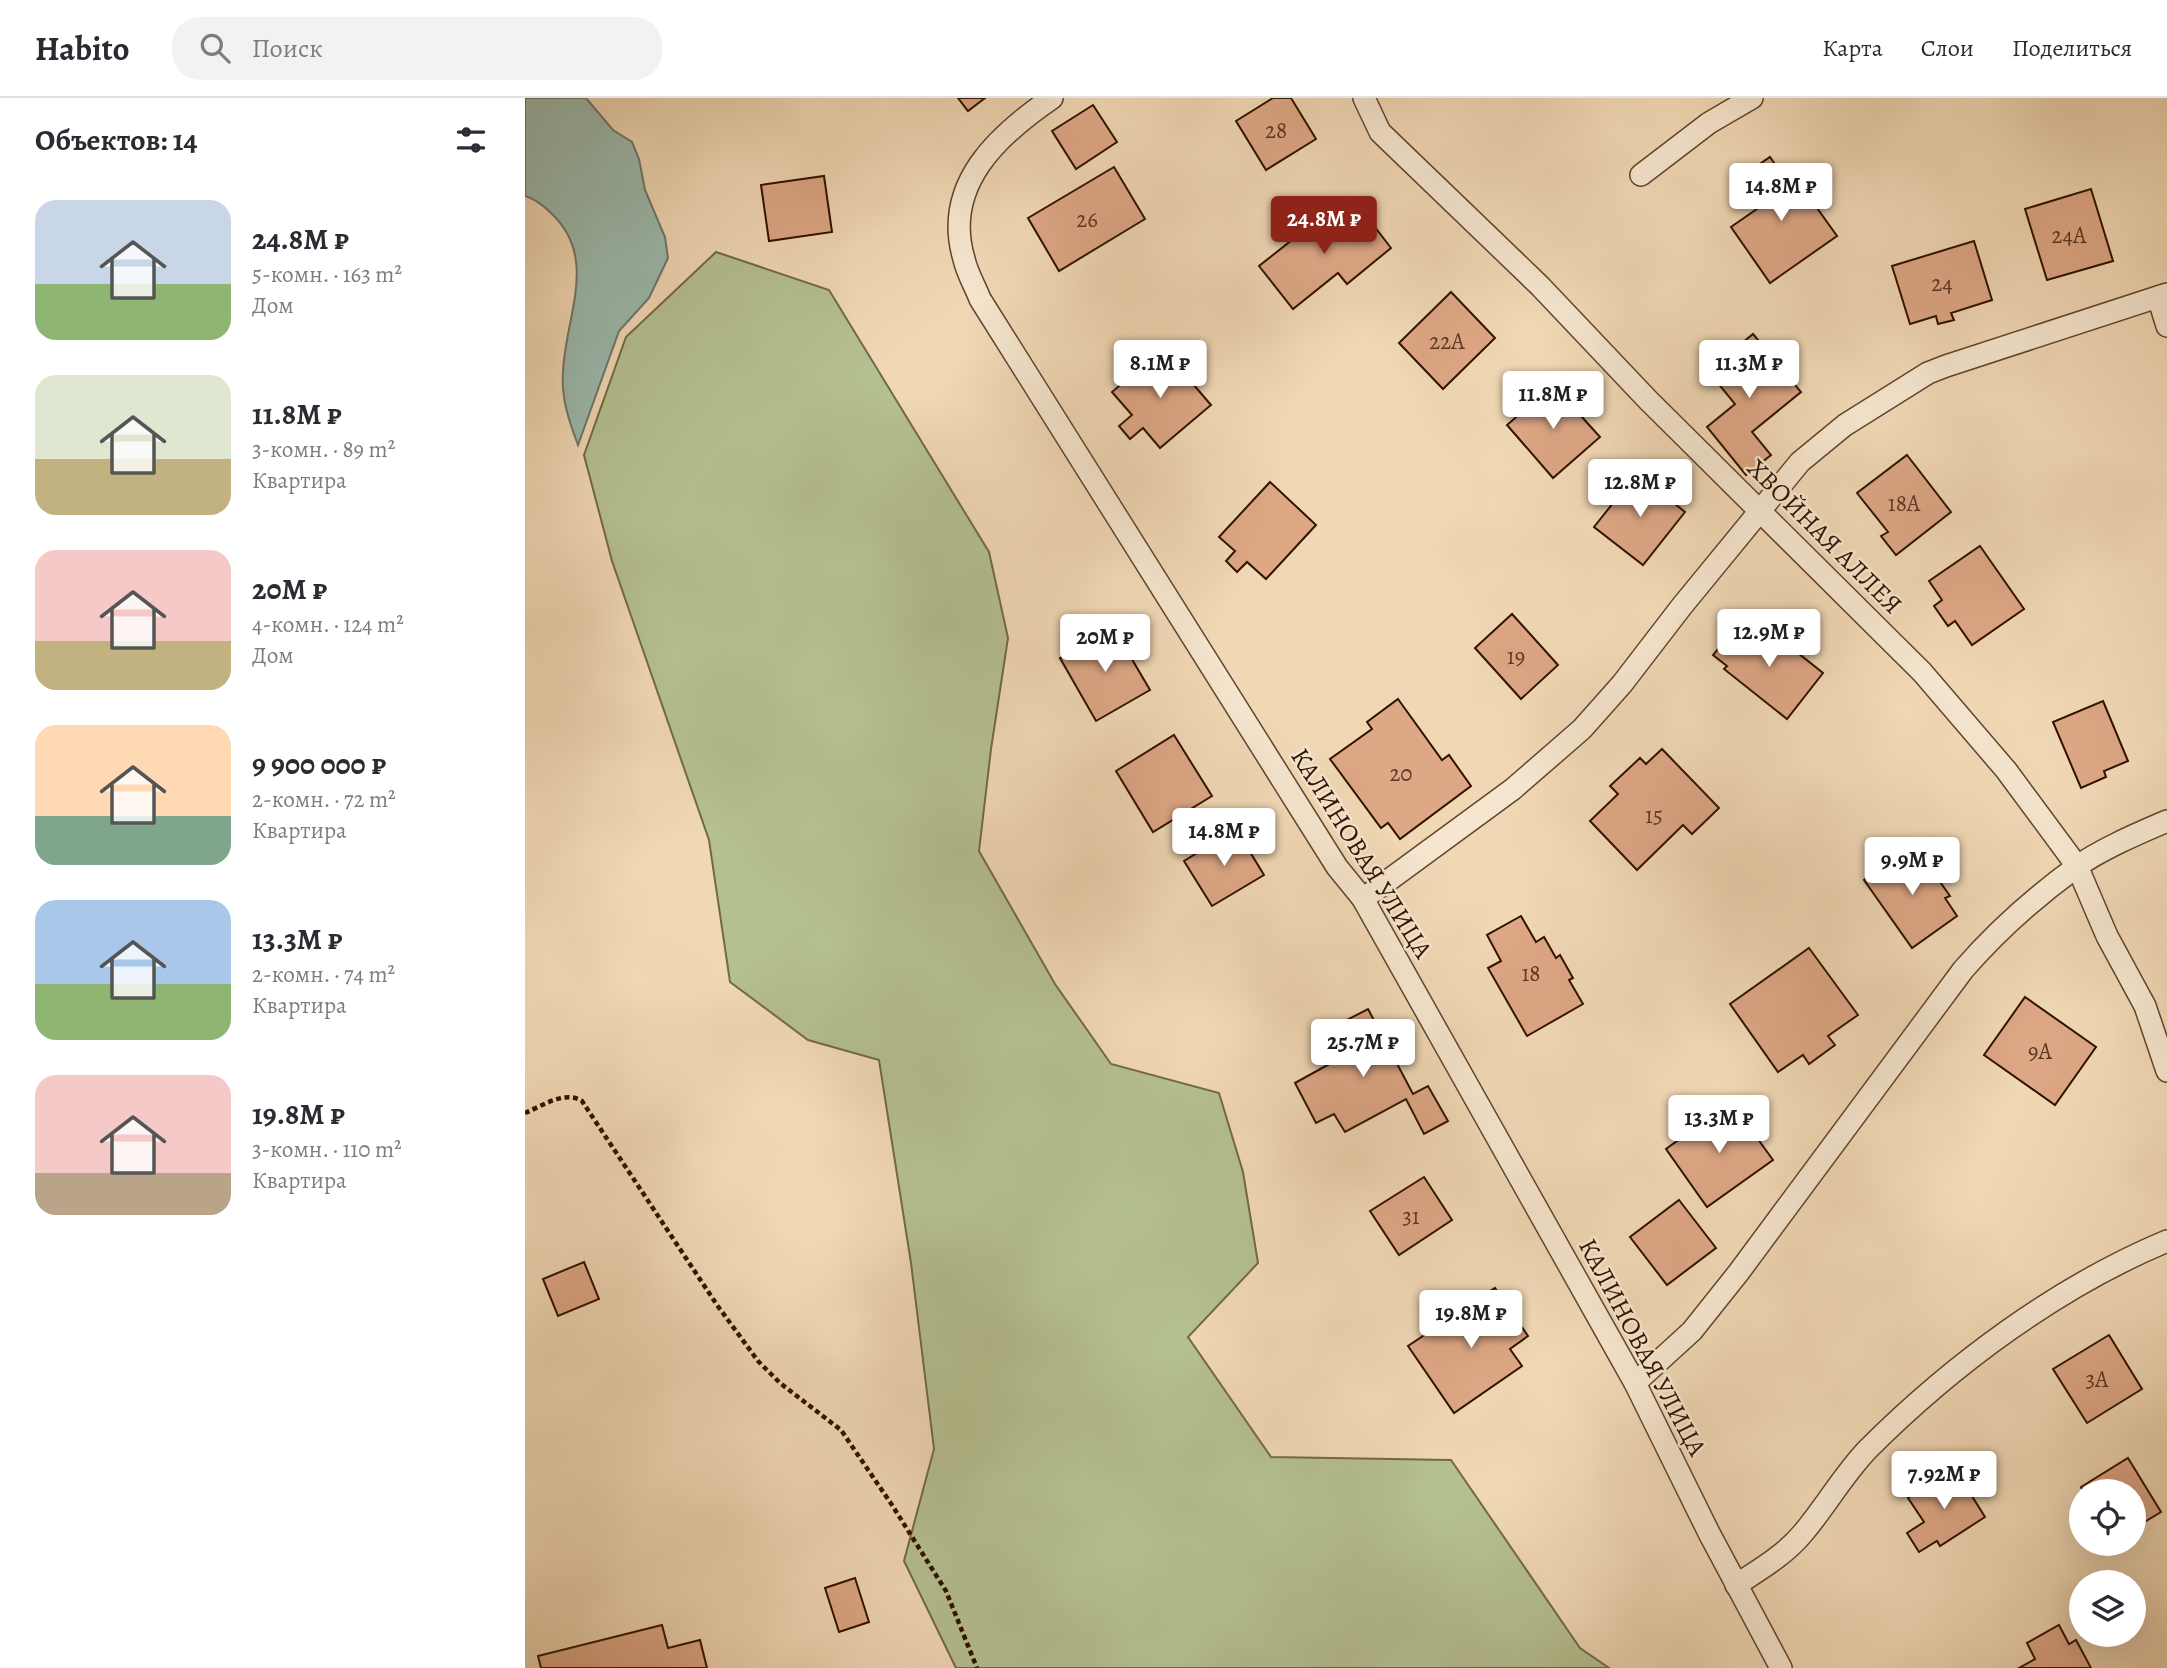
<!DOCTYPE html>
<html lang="ru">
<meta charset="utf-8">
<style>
:root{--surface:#fff;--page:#f2f2f3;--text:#2b2b33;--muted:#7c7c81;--line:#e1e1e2;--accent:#8f2418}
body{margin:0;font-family:Alegreya,serif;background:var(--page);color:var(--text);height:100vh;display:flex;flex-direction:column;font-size:26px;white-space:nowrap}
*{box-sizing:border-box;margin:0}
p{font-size:23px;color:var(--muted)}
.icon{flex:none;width:38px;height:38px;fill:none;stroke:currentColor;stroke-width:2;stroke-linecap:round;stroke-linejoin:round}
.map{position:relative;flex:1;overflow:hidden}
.drawer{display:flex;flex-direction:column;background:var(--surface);width:525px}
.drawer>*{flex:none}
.controls{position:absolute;left:1544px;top:1381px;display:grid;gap:14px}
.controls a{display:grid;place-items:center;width:77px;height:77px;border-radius:50%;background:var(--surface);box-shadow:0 7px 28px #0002;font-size:35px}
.price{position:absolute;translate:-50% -60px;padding:0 16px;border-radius:7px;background:#fff;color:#222;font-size:23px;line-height:46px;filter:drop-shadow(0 2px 4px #0008)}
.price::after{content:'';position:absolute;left:50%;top:42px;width:21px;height:16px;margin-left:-10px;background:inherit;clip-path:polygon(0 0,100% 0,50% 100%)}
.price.active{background:var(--accent);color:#fff}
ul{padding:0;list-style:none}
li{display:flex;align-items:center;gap:21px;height:175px;padding:0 35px}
li span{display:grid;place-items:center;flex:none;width:196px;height:140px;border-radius:21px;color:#555}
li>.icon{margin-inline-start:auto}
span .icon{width:84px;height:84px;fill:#fffc;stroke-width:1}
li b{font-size:30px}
h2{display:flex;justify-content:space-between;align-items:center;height:84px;padding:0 35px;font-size:30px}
header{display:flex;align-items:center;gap:42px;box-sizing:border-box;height:98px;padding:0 35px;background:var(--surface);border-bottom:2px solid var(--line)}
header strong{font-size:33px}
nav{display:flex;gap:38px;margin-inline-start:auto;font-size:24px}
.search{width:490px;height:63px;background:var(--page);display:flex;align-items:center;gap:18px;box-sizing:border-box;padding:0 24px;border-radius:28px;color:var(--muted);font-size:26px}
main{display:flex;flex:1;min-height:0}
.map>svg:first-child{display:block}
</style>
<header>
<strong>Habito</strong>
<div class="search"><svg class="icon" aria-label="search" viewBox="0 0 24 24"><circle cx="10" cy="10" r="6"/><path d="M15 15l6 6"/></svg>Поиск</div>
<nav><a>Карта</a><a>Слои</a><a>Поделиться</a></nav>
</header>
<main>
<section class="drawer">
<h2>Объектов: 14<svg class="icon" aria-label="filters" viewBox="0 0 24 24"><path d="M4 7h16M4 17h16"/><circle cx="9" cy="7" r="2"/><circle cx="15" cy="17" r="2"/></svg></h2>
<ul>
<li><span style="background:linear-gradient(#c9d6e8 60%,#8fb573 0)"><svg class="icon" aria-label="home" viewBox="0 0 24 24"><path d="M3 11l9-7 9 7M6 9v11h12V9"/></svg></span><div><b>24.8M ₽</b><p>5-комн. · 163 m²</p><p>Дом</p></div></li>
<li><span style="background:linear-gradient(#dfe7d0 60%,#c2b280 0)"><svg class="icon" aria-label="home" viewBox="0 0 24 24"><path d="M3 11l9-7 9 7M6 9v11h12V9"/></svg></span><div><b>11.8M ₽</b><p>3-комн. · 89 m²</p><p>Квартира</p></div></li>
<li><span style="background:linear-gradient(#f6c9c9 65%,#c2b280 0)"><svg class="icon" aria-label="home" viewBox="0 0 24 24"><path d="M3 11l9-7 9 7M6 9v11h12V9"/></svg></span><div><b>20M ₽</b><p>4-комн. · 124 m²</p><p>Дом</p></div></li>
<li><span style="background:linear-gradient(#ffd9b3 65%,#7fa58c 0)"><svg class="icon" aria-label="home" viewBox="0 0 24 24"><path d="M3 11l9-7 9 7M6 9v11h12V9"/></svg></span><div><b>9 900 000 ₽</b><p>2-комн. · 72 m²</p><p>Квартира</p></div></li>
<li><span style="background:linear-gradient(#a9c7e8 60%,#8fb573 0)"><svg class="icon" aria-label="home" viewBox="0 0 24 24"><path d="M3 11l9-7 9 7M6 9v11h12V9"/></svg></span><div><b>13.3M ₽</b><p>2-комн. · 74 m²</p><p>Квартира</p></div></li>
<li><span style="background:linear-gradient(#f6c9c9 70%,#b9a48a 0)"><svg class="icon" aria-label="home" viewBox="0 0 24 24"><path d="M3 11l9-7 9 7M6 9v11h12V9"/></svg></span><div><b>19.8M ₽</b><p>3-комн. · 110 m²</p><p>Квартира</p></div></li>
</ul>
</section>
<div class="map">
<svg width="1642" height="1570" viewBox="0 0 1642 1570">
<rect width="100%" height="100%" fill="#f1d8b5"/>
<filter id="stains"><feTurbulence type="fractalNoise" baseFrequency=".00286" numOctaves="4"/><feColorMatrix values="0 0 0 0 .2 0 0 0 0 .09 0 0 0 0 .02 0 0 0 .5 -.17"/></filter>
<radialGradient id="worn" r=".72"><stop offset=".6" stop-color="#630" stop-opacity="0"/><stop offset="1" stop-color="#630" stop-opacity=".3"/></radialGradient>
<path fill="#b5c091" stroke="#726948" stroke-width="2" d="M 191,154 L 304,192 L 464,454 L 483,540 L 466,651 L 454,753 L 530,886 L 586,966 L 694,995 L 718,1074 L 733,1165 L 663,1239 L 746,1359 L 926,1362 L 1055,1550 L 1084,1570 L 431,1570 L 379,1463 L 409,1351 L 386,1165 L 354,962 L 283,942 L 205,884 L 184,742 L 87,463 L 59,357 L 101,239 Z"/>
<path fill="#9bbaae" stroke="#707768" stroke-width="2" d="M 0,0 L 61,0 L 88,32 L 107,44 L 114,61 L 120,92 L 140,139 L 143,160 L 124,200 L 94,233 L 53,347 C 44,323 36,300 38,274 C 40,219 74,161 27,116 C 19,108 10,101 0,98 Z"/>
<g fill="#dea786" stroke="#301200" stroke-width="2">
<path d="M 433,0 L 460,0 L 443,13 Z"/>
<path d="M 748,0 L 766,0 L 791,41 L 741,72 L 711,23 Z"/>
<path d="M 568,7 L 592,44 L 551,71 L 527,33 Z"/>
<path d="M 1245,59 L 1265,88 L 1272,82 L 1312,138 L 1245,185 L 1206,129 L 1239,106 L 1219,77 Z"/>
<path d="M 589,69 L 620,121 L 534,173 L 503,120 Z"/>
<path d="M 299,78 L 307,134 L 244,143 L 236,87 Z"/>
<path d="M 1566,91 L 1588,163 L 1522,182 L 1500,111 Z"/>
<path d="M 810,108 L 825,126 L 839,115 L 866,150 L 822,186 L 813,175 L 768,211 L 734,168 Z"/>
<path d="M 1449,143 L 1467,202 L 1426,215 L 1429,222 L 1413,226 L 1411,218 L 1385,226 L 1367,168 Z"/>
<path d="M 926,194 L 970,240 L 918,291 L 874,245 Z"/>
<path d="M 1228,236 L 1276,294 L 1227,334 L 1246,357 L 1221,377 L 1182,329 L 1210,306 L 1183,273 Z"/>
<path d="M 638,251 L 686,307 L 635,350 L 618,330 L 605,341 L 594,328 L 607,317 L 587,294 Z"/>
<path d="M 1028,287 L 1075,339 L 1028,380 L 982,327 Z"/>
<path d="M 1382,357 L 1426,414 L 1371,457 L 1356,438 L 1363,434 L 1332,395 Z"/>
<path d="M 1112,375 L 1160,414 L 1118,467 L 1069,429 Z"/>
<path d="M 745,384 L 791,427 L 741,481 L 722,464 L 712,474 L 701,463 L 710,453 L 694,439 Z"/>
<path d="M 1455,448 L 1499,511 L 1447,547 L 1430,523 L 1423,528 L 1409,508 L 1417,502 L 1404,483 Z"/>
<path d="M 987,516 L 1033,567 L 996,601 L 950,550 Z"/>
<path d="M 1234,524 L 1298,575 L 1262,621 L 1199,571 L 1202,568 L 1188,557 L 1207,534 L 1219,544 Z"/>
<path d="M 588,529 L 625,592 L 571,623 L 535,560 Z"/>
<path d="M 873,601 L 917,662 L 924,657 L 946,688 L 875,741 L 863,725 L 856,730 L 805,661 L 847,631 L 842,624 Z"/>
<path d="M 1578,603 L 1603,663 L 1579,673 L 1581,679 L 1556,690 L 1528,624 Z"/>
<path d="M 649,637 L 687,698 L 628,734 L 591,673 Z"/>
<path d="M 1137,651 L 1194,710 L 1167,736 L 1158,727 L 1112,772 L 1065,723 L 1093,696 L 1085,688 L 1115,660 L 1121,666 Z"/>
<path d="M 711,731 L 739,777 L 687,808 L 659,763 Z"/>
<path d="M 1383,751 L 1396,768 L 1401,764 L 1425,798 L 1420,800 L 1432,818 L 1387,850 L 1339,782 Z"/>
<path d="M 996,818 L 1011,844 L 1019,839 L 1031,860 L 1035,857 L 1048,880 L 1044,882 L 1058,906 L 1002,938 L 963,870 L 976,863 L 962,837 Z"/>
<path d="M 1284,850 L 1333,917 L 1303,938 L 1310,947 L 1284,966 L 1278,957 L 1253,974 L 1205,906 Z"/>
<path d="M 1500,899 L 1571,949 L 1530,1007 L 1459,957 Z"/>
<path d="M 843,911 L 888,996 L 903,988 L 923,1023 L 899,1036 L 881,1001 L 820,1034 L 809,1016 L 791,1025 L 770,985 L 808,964 L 793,937 Z"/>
<path d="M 1206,1004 L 1248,1062 L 1182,1109 L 1141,1051 Z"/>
<path d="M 899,1079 L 927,1122 L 874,1157 L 845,1113 Z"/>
<path d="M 1154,1102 L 1191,1150 L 1142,1187 L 1105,1139 Z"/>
<path d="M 59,1164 L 74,1201 L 33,1218 L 18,1181 Z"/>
<path d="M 970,1190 L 1003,1238 L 985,1251 L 997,1268 L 929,1315 L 883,1248 Z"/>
<path d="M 1584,1237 L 1617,1291 L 1562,1325 L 1528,1271 Z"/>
<path d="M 1603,1360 L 1636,1414 L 1608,1431 L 1608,1393 L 1558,1393 L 1556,1389 Z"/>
<path d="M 1430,1371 L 1460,1419 L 1415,1448 L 1412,1443 L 1394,1454 L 1382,1435 L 1399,1424 L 1383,1400 Z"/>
<path d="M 330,1480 L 344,1524 L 314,1534 L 300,1490 Z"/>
<path d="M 137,1527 L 143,1550 L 175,1542 L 182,1570 L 16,1570 L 13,1558 Z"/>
<path d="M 1534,1527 L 1544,1546 L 1551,1542 L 1566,1570 L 1494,1570 L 1510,1561 L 1502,1545 Z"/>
</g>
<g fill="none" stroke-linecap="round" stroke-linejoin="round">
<g stroke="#60442d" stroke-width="24">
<g id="lane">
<path d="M 527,0 C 473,37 417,87 439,161 C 442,175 450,188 455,201 L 812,769 L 838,801 L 1110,1285 L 1184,1435 L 1256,1570"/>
<path d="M 839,0 L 855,34 L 1015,188 L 1123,302 L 1397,574 L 1481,672 L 1552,768 L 1582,838 L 1620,908 L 1642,973"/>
<path d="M 1116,77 L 1184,25 L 1227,0"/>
<path d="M 1633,199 L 1642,228"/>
<path d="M 838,801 L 988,691 L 1057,631 L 1097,586 L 1157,508 L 1275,364 L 1320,327 L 1403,275 L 1421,268 L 1642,196"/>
<path d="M 1110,1285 L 1167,1233 L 1214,1174 L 1438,872 C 1471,834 1509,800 1550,770 C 1574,752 1614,735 1642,723"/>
<path d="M 1211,1487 C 1234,1472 1260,1457 1278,1435 C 1301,1408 1318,1377 1343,1351 C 1427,1267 1532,1189 1642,1143"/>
</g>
</g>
<path stroke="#301200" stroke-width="4.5" stroke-dasharray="5 3.5" stroke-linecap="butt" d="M 0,1015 C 17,1008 40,992 57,1003 L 192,1207 L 233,1263 L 255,1285 L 316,1332 L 367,1407 L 421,1493 L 452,1570"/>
<use href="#lane" stroke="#f6e6cf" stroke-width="21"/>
</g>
<g text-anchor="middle" stroke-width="5" stroke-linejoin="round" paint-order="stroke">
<g font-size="23" fill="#5c3722">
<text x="751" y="40">28</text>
<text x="562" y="129">26</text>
<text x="1544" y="145">24А</text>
<text x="1417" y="193">24</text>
<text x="922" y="251">22А</text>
<text x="1379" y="413">18А</text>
<text x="991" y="566">19</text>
<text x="876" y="683">20</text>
<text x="1129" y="725">15</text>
<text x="1006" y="883">18</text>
<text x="1515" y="961">9А</text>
<text x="886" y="1126">31</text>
<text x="1572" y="1289">3А</text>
</g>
<g font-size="26" fill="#301200" stroke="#f6e6cf">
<text transform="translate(1300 438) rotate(45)" y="9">ХВОЙНАЯ АЛЛЕЯ</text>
<text transform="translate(837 755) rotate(58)" y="9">КАЛИНОВАЯ УЛИЦА</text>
<text transform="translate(1118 1249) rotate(62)" y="9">КАЛИНОВАЯ УЛИЦА</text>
</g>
</g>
<rect width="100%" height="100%" filter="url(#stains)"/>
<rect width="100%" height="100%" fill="url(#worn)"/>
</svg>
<div class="controls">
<a><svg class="icon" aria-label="locate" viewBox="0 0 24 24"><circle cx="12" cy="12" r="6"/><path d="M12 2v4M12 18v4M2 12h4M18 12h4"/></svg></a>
<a><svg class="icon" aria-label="layers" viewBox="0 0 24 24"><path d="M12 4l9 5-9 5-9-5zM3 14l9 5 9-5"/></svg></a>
</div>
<b class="price" style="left:1256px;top:125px">14.8M ₽</b>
<b class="price active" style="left:799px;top:158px">24.8M ₽</b>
<b class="price" style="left:635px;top:302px">8.1M ₽</b>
<b class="price" style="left:1224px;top:302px">11.3M ₽</b>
<b class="price" style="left:1028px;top:333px">11.8M ₽</b>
<b class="price" style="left:1115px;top:421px">12.8M ₽</b>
<b class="price" style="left:1244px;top:571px">12.9M ₽</b>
<b class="price" style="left:580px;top:576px">20M ₽</b>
<b class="price" style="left:699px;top:770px">14.8M ₽</b>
<b class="price" style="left:1387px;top:799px">9.9M ₽</b>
<b class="price" style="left:838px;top:981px">25.7M ₽</b>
<b class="price" style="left:1194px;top:1057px">13.3M ₽</b>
<b class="price" style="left:946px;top:1252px">19.8M ₽</b>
<b class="price" style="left:1419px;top:1413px">7.92M ₽</b>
</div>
</main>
